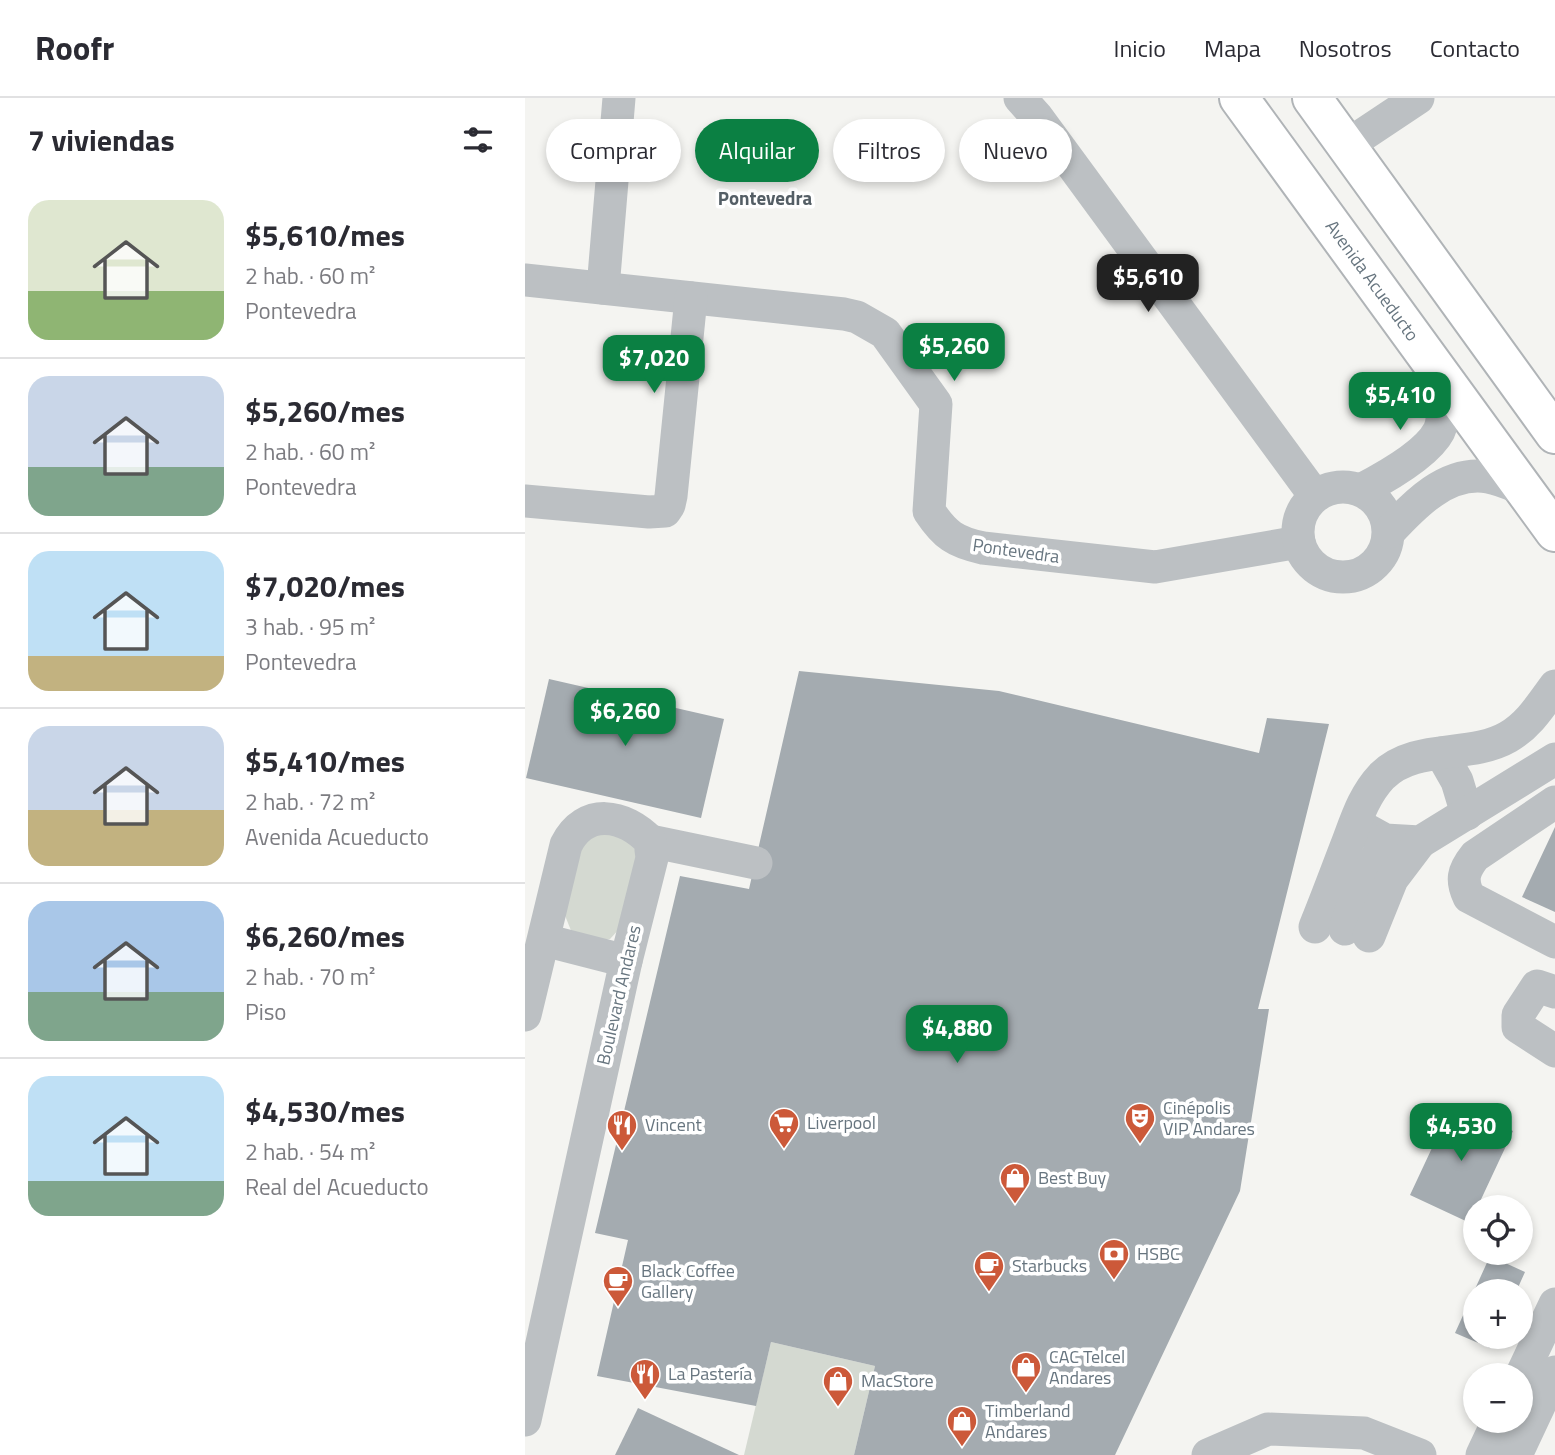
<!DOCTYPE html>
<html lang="es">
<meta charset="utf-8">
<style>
:root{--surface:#fff;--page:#f2f2f3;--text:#2b2b33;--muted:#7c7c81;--line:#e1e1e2;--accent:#0b8043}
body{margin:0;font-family:"Titillium Web",sans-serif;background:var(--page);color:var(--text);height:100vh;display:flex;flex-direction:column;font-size:26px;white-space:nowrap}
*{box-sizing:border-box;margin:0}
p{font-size:23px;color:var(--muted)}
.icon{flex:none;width:38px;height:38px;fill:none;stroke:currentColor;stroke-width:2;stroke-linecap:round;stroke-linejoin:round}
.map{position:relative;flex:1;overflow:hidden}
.sheet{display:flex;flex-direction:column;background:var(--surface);width:525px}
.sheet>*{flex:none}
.hud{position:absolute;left:21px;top:21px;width:665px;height:63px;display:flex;gap:14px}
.controls{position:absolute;left:938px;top:1097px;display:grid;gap:14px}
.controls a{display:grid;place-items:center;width:70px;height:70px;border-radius:50%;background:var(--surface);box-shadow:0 4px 10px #0003;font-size:35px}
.price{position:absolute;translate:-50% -60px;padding:0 16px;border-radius:14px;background:var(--accent);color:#fff;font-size:23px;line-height:46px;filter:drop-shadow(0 2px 4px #0008)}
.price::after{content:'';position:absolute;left:50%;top:42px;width:21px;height:16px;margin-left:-10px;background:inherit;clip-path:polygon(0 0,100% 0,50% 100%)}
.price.current{background:#222;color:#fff}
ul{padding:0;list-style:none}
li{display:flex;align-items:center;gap:21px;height:175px;padding:0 28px}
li+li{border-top:2px solid var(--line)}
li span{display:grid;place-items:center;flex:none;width:196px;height:140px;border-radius:21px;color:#555}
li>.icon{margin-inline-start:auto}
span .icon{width:84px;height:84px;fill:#fffc;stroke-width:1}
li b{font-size:30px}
h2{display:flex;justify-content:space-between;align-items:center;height:84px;padding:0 28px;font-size:30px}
.chip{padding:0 24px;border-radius:32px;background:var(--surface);box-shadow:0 4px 10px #0003;font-size:24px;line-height:63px}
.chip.current{background:var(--accent);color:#fff}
header{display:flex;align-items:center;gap:42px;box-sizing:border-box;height:98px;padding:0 35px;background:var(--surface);border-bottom:2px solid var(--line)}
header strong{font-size:33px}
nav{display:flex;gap:38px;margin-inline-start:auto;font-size:24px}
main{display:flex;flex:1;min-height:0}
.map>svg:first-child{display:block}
</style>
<header>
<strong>Roofr</strong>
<nav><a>Inicio</a><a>Mapa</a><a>Nosotros</a><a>Contacto</a></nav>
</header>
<main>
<section class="sheet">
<h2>7 viviendas<svg class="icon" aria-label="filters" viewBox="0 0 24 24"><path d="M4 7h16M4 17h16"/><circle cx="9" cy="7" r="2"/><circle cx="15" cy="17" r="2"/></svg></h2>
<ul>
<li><span style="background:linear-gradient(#dfe7d0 65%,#8fb573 0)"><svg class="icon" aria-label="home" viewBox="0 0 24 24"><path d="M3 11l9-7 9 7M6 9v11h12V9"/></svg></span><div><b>$5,610/mes</b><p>2 hab. · 60 m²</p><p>Pontevedra</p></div></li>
<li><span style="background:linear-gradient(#c9d6e8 65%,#7fa58c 0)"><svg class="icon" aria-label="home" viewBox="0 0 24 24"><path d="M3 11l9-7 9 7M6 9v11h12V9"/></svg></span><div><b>$5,260/mes</b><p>2 hab. · 60 m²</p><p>Pontevedra</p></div></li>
<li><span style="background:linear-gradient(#bfe0f5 75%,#c2b280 0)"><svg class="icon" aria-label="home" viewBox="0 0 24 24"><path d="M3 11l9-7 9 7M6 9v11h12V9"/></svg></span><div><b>$7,020/mes</b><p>3 hab. · 95 m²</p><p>Pontevedra</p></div></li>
<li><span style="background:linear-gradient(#c9d6e8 60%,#c2b280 0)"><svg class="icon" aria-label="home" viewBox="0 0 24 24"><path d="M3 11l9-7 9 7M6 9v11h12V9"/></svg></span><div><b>$5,410/mes</b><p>2 hab. · 72 m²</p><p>Avenida Acueducto</p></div></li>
<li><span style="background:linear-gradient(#a9c7e8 65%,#7fa58c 0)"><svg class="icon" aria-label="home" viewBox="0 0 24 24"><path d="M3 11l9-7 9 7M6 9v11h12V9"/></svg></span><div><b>$6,260/mes</b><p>2 hab. · 70 m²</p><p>Piso</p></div></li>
<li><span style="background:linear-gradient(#bfe0f5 75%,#7fa58c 0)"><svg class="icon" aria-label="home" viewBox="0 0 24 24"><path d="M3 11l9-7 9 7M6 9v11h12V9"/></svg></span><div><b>$4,530/mes</b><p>2 hab. · 54 m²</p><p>Real del Acueducto</p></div></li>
</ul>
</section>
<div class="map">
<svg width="1030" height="1357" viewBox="0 0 1030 1357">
<rect width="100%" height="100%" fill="#f4f4f1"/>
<g fill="#d4d9d1">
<path d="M 74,735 L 95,736 L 109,747 L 112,764 L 96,829 L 85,841 L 65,845 L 47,835 L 39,815 L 58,746 Z"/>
<path d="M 246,1244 L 350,1268 L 329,1357 L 219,1357 Z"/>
</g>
<g fill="#a4abb0">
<path d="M 274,573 L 474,593 L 734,655 L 742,620 L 804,626 L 733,911 L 744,911 L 715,1093 L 590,1357 L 329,1357 L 350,1268 L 246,1244 L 231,1308 L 72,1278 L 103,1142 L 70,1135 L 155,778 L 224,791 Z"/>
<path d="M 24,581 L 199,621 L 176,720 L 1,680 Z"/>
<path d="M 1030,729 L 1030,814 L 997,799 Z"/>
<path d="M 928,1005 L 988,1033 L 952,1110 L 950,1110 L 945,1125 L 885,1097 Z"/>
<path d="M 965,1158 L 1000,1174 L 991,1194 L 950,1194 L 950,1239 L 970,1239 L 965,1250 L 930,1235 Z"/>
<path d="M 113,1310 L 214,1357 L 90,1357 Z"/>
</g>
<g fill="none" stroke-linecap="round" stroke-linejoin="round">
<g stroke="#b0b4b7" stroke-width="42">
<g id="major">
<path id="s1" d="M 714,0 L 1030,434"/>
<path d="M 787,0 L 1030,336"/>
</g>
</g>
<g stroke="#bcc0c3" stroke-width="33">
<path d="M 495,0 L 512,19 L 790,398"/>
<path d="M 821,48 L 893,0"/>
<path d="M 0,182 L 319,216 L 332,219 L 360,235 L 411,306 L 404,413 C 420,437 430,444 458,450 L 630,469 L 774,444"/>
<path d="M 78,190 L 94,0"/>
<circle cx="818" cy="434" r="45"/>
<path d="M 836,392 C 859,380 902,356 914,333 C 921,318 917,294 917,278"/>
<path d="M 0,403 L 124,414 L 140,413 L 144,407 L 146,398 L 166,200"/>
<path d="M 864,434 C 889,407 922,372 963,379 C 975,381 988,387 1000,392"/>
<path d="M 916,655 L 932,683 L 942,716"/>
<path d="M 1030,704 L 950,758 C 938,773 936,782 944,799 L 1030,844"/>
<path d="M 831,726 L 860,742 L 895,744 L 1030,661"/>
<path d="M 125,743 L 231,765"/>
<path d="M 790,829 C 801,802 811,775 821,749 C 831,723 838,698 857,678 C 890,645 945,661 983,639 C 1004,627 1016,607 1030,588"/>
<path d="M 820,831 L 827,810 L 860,742"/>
<path d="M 844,838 L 867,781 L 895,744"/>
<path d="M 19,842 L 101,863"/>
<path d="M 1030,894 L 1012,888 L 993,917 L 993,929 L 1030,953"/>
<path d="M 0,917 L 41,747 C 60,709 99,716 125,743 L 127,760 L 101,863 L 0,1322"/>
<path d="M 1021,1293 L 996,1278 L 1030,1206"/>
<path d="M 683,1357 L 743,1331 L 839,1335 L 895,1357"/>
<path d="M 957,1357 L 973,1323"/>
<path d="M 991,1357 L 1030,1274"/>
</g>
<use href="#major" stroke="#fff" stroke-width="38"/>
</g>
<defs>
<g id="theatre-pin" transform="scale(1.575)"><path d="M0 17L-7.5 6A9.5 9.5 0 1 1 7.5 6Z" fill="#cc5939" stroke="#fff"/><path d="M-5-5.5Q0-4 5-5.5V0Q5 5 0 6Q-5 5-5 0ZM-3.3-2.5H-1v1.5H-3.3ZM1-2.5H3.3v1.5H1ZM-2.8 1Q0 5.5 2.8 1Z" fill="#fff"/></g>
<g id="supermarket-pin" transform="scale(1.575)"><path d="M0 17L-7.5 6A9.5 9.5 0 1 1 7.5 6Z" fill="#cc5939" stroke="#fff"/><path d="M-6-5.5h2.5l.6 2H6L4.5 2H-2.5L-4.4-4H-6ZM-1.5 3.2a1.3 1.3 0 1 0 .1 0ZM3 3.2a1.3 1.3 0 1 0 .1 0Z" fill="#fff"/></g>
<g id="restaurant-pin" transform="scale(1.575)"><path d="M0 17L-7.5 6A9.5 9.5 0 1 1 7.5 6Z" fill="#cc5939" stroke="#fff"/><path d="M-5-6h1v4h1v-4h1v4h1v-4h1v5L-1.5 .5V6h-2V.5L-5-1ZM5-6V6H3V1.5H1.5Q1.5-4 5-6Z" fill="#fff"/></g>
<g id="shop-pin" transform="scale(1.575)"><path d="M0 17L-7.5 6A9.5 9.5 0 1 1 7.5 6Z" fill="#cc5939" stroke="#fff"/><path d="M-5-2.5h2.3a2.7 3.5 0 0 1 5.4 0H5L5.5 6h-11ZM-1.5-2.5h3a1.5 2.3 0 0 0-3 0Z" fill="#fff"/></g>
<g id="bank-pin" transform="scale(1.575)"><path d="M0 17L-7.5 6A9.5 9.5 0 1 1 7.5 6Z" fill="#cc5939" stroke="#fff"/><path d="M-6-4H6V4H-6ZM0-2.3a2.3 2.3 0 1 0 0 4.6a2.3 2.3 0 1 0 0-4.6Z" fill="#fff"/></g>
<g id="cafe-pin" transform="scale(1.575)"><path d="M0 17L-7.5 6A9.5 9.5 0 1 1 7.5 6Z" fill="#cc5939" stroke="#fff"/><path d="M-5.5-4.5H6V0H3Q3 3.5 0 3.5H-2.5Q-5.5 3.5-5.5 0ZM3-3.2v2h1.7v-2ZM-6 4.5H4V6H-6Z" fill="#fff"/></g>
</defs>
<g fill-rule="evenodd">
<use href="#theatre-pin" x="615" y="1020"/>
<use href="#supermarket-pin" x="259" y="1025"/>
<use href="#restaurant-pin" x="97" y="1027"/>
<use href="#shop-pin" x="490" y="1080"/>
<use href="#bank-pin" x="589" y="1156"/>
<use href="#cafe-pin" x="464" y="1168"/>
<use href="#cafe-pin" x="93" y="1183"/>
<use href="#shop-pin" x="501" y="1269"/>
<use href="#restaurant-pin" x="120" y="1276"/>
<use href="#shop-pin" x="313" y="1283"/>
<use href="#shop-pin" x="437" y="1323"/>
</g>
<g text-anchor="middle" stroke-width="7" stroke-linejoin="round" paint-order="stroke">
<g font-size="18" fill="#67757f" stroke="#fff">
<text dy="6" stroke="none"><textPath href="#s1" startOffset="226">Avenida Acueducto</textPath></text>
<text transform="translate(491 453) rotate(8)" y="6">Pontevedra</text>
<text transform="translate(94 897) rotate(-77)" y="6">Boulevard Andares</text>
</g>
<g font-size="18" fill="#67757f" stroke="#fff" text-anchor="start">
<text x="638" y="1016">Cinépolis<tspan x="638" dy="21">VIP Andares</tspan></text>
<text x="282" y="1031">Liverpool</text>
<text x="120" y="1033">Vincent</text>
<text x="513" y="1086">Best Buy</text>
<text x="612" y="1162">HSBC</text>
<text x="487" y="1174">Starbucks</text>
<text x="116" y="1179">Black Coffee<tspan x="116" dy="21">Gallery</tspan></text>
<text x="524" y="1265">CAC Telcel<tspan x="524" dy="21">Andares</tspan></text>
<text x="143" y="1282">La Pastería</text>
<text x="336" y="1289">MacStore</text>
<text x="460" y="1319">Timberland<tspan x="460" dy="21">Andares</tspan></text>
</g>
<g font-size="19" font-weight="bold" fill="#545e65" stroke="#fff">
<text x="240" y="107">Pontevedra</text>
</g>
</g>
</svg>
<div class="controls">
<a><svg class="icon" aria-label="locate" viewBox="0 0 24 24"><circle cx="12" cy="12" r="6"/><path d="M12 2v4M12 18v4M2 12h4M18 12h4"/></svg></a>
<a>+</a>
<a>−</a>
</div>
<b class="price current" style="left:623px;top:216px">$5,610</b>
<b class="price" style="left:429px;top:285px">$5,260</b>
<b class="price" style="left:129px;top:297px">$7,020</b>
<b class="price" style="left:875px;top:334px">$5,410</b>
<b class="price" style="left:100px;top:650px">$6,260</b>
<b class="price" style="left:432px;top:967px">$4,880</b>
<b class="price" style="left:936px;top:1065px">$4,530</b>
<div class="hud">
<a class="chip">Comprar</a>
<a class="chip current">Alquilar</a>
<a class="chip">Filtros</a>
<a class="chip">Nuevo</a>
</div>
</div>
</main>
